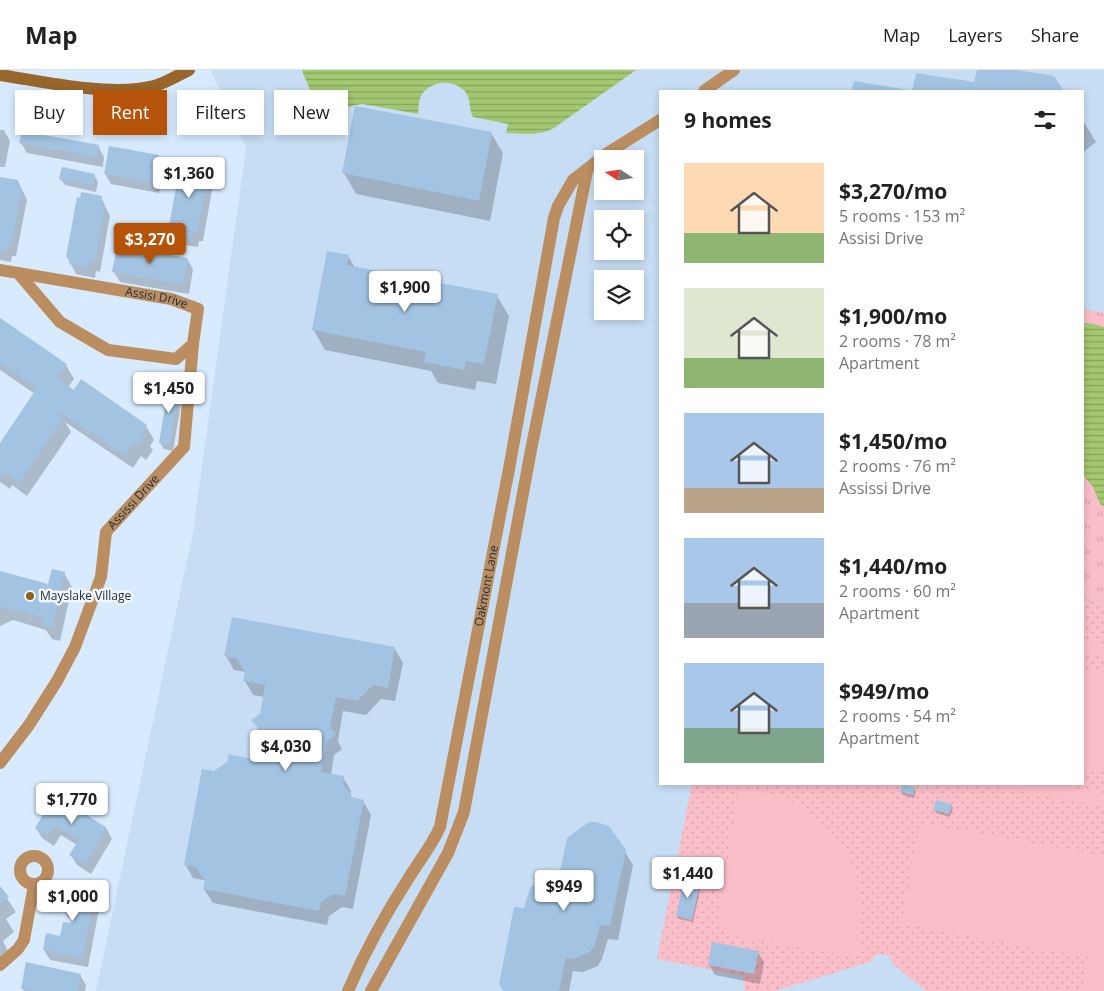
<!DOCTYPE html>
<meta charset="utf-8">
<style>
:root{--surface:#fff;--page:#f6f6f6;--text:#222;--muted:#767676;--line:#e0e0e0;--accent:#b45309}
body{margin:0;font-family:"Open Sans",sans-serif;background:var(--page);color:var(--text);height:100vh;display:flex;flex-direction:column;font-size:19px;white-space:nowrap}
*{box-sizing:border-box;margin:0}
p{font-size:16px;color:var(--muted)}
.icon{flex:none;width:28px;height:28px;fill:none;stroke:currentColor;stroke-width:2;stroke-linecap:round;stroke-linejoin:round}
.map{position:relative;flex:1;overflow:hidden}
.sheet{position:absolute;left:659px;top:20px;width:425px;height:695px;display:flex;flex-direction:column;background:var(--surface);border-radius:0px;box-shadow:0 2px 8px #0003}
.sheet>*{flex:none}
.guide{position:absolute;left:15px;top:20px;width:475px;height:45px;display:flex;gap:10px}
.needle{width:32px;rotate:282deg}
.tools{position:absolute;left:594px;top:80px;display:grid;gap:10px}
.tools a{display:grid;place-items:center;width:50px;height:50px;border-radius:0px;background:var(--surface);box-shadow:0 2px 8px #0003;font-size:25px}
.price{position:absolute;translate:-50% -42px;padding:0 11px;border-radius:5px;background:#fff;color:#222;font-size:16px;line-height:32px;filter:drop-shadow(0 1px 2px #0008)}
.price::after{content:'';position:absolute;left:50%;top:30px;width:15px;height:11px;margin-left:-8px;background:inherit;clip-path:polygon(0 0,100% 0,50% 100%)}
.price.current{background:var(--accent);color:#fff}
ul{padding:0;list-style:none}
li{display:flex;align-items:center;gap:15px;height:125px;padding:0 25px}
li span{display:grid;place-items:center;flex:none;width:140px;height:100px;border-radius:0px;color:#555}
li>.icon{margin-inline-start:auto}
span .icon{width:60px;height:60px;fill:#fffc;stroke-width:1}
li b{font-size:21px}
h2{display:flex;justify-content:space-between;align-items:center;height:60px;padding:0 25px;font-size:21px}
.chip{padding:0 18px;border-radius:0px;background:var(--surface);box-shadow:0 2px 8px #0003;font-size:18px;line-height:45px}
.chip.current{background:var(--accent);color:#fff}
header{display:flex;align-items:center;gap:30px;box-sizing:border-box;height:70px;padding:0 25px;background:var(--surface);border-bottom:1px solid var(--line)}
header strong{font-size:24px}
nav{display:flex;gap:28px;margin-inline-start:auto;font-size:18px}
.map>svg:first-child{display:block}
</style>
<header>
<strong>Map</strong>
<nav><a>Map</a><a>Layers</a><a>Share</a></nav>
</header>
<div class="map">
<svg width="1104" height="921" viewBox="0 0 1104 921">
<defs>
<pattern id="grass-tufts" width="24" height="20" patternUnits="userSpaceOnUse" patternTransform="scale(1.25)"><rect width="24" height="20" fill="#fabec8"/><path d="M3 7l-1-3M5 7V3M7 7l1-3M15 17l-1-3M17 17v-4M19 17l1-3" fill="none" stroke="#d6a4ad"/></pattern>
<pattern id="park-dots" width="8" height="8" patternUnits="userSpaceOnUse" patternTransform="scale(1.25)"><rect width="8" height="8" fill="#fabec8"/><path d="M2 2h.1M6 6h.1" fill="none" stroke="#d6a4ad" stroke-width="1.8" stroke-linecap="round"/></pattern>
<pattern id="water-rules" width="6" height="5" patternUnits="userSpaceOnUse" patternTransform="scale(1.25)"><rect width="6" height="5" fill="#a4c871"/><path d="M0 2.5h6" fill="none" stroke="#85a35e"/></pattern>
</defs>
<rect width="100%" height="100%" fill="#d7eafe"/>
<path fill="#c7ddf4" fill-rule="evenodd" d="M 212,0 L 1104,0 L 1104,921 L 96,921 L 193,462 L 246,78 L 211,1 ZM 660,21 L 1082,21 L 1082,714 L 660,714 ZM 602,89 L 635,89 L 635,121 L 602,121 ZM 602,149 L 635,149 L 635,181 L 602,181 ZM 602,209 L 635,209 L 635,241 L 602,241 Z"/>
<path fill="url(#grass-tufts)" d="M 1082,239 L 1104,243 L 1104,534 L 1083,530 Z"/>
<path fill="url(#park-dots)" d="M 1083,530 L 1104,534 L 1104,921 L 926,921 L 894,895 L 890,887 C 881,882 876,884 870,892 L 775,921 L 745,921 L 743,906 L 657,889 L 692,714 L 1082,714 Z"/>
<g fill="#fabec8">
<path d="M 1082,570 L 1104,574 L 1104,587 L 1083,583 Z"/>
<path d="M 1082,598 L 1104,602 L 1104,702 L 1083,697 Z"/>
<path d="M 981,714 L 1056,714 L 1104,723 L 1104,737 Z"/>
<path d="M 739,718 C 753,720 767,722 780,727 C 815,740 846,771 857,807 C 865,833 862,861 858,887 L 726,865 L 718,853 Z"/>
<path d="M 920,753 L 1104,786 L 1104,921 L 1082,921 L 1088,887 L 901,854 Z"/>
</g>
<g fill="url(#water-rules)">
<path d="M 302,0 L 636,0 L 554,58 C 539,66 523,64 506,63 L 508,54 L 473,47 C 468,37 472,25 461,18 C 450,9 430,12 422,24 C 418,30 419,37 418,44 L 363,34 C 355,34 350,38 343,38 C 322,41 315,34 308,15 C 306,10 303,5 302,0 Z"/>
<path d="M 1083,253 L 1094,254 L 1104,257 L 1104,436 L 1100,434 L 1093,417 L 1083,405 Z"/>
</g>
<g fill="#0003">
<path d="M 978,0 L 1009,0 L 1053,7 L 1063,21 L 913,21 L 917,5 L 975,13 Z"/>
<path d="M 855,12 L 907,21 L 853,21 Z"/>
<path d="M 1082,49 L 1096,72 L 1082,83 Z"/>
<path d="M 0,60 L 4,60 L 10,71 L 5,97 L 0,97 Z"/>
<path d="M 491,63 L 503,83 L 490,151 L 356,124 L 344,103 Z"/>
<path d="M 21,73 L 98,76 L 104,87 L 103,97 L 27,83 Z"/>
<path d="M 158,86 L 164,96 L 159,123 L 111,114 L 105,104 Z"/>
<path d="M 204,96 L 213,115 L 203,171 L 199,171 L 198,177 L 179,174 L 170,156 L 181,98 Z"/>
<path d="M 94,105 L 98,112 L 96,122 L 65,115 L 61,109 Z"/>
<path d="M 0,108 L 18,111 L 27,130 L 16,186 L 12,186 L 11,192 L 0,190 Z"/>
<path d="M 101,127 L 110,146 L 100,202 L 96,201 L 95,208 L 76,204 L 67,187 Z"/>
<path d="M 348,186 L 355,198 L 497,226 L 509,246 L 496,314 L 477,311 L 475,320 L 438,313 L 431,301 L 325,280 L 313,259 Z"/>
<path d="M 187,189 L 193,199 L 189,224 L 120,212 L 114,202 Z"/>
<path d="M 0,249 L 66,295 L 74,309 L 68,317 L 146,356 L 154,370 L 150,376 L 153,380 L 146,390 L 141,386 L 133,398 L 65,352 L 71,362 L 27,426 L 12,415 L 10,419 L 0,412 L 0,375 L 35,324 L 0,300 Z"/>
<path d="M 179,316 L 183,322 L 173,381 L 164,379 L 160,373 Z"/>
<path d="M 0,502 L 49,516 L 64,503 L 72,517 L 60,571 L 52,569 L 46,560 L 13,550 L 0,556 Z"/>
<path d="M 395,579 L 403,593 L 395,631 L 381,629 L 366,645 L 343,641 L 338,671 L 342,679 L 334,685 L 331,705 L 343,707 L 351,721 L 350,727 L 363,731 L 371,745 L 353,839 L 342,837 L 329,846 L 327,855 L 213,833 L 204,819 L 206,812 L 204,810 L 193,808 L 185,794 L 215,702 L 253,690 L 259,660 L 253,650 L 261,644 L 264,627 L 253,625 L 245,611 L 245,602 L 234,600 L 226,586 Z"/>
<path d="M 914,718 L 916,721 L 914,728 L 903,725 L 901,722 Z"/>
<path d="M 71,725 L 77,735 L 75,739 L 106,758 L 112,769 L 91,804 L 77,795 L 71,785 L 77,775 L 61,765 L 54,776 L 42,768 L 36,758 Z"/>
<path d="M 951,735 L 953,738 L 950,747 L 936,743 L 935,740 Z"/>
<path d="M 624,780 L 633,795 L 618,870 L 608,869 L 602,889 L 598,896 L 583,902 L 573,901 L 569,921 L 505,921 L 525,840 L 560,808 Z"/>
<path d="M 699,813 L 701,816 L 693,852 L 679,849 L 677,846 Z"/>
<path d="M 0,818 L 16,842 L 6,849 L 14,862 L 3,871 L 9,883 L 0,890 Z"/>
<path d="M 95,818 L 101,829 L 88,897 L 50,890 L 44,880 L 61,868 L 72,855 L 73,848 L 68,847 L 62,837 Z"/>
<path d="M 758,882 L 764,892 L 760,914 L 715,905 L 709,895 Z"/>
<path d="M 80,905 L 86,915 L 85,921 L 24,921 L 22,918 Z"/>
</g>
<g fill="#a2c3e1">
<path d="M 977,0 L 1017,0 L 1054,6 L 1064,21 L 912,21 L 916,3 L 974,12 Z"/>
<path d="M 854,11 L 909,20 L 908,21 L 851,21 Z"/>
<path d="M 355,36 L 492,62 L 479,131 L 342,103 Z"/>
<path d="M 22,61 L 99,75 L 97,87 L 19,73 Z"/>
<path d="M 109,76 L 159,85 L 154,113 L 104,104 Z"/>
<path d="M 184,91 L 205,95 L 204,102 L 208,103 L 198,161 L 193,161 L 192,167 L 172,164 L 173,157 L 169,156 L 180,96 L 183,97 Z"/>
<path d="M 62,97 L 95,104 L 93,115 L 59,109 Z"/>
<path d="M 0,107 L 18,110 L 17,118 L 22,118 L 11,176 L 7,176 L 6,182 L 0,181 Z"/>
<path d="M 81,122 L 102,126 L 101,133 L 105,134 L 95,192 L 90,191 L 89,198 L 69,194 L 70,188 L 66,187 L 77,127 L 80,128 Z"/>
<path d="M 117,176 L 188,188 L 183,214 L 112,202 Z"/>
<path d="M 327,181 L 349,185 L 347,195 L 498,224 L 484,294 L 466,291 L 464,300 L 424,292 L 426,282 L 312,260 Z"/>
<path d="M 0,248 L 67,294 L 57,308 L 74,320 L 81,309 L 147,355 L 142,363 L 146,365 L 138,376 L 133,373 L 125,385 L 59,341 L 58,343 L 64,347 L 19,413 L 4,402 L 2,406 L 0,405 L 0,373 L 37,318 L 0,293 Z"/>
<path d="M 169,313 L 179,314 L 170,375 L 159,373 Z"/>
<path d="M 52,499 L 65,502 L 52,557 L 42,556 L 44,548 L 4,537 L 0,539 L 0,501 L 48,514 Z"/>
<path d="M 232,547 L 395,577 L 388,618 L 373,615 L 357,631 L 336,627 L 330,657 L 336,664 L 327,671 L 321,702 L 344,706 L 343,714 L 352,727 L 364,730 L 345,826 L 334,824 L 321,832 L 319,841 L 203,819 L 205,810 L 195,797 L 184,795 L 202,699 L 214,701 L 227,692 L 229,684 L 252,689 L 258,658 L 251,650 L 260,644 L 265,615 L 243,611 L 245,602 L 236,588 L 224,586 Z"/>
<path d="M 902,714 L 915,717 L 913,725 L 900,722 Z"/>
<path d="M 60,717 L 72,724 L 67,732 L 107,758 L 85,794 L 69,785 L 79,770 L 55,755 L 48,766 L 35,758 Z"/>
<path d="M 936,730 L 952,734 L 949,744 L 933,740 Z"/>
<path d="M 589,752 L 595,752 L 609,756 L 626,780 L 610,856 L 600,855 L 595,875 L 590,882 L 574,889 L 566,888 L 559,921 L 504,921 L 499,914 L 514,837 L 524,838 L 530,818 L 542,808 L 549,806 L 559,806 L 567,768 Z"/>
<path d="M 684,808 L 700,812 L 692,850 L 676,846 Z"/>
<path d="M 66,812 L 96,817 L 82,888 L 43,880 L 46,863 L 60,866 L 63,852 L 71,853 L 74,839 L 61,837 Z"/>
<path d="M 0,816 L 9,827 L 0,834 Z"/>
<path d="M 712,872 L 759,881 L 754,904 L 708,895 Z"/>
<path d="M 26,892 L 81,904 L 77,921 L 32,921 L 21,919 Z"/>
</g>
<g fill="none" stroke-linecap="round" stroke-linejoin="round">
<g stroke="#ba8e60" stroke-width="12">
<path d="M 704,21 L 734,0"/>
<path id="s1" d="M 0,200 L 171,229 L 198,239 L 193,274 L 176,289 L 108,280 L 60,252 L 18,203"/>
<path id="s2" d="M 0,693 L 29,655 L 57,611 L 75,577 L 101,507 L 106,462 L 184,377 L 193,274"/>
<circle cx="34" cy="800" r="14"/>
<path d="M 0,895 L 18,879 L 24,870 L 34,815"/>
<path id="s3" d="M 348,921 C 365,881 386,843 410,806 C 420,790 432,775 440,757 L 509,399 L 554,148 L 558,136 L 573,110 L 609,82 L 660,50"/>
<path d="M 371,921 L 448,783 L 464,742 L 531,380 L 587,101"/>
</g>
<path stroke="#98662a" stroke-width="12" d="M 0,5 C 44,12 111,27 154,16 C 166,13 178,5 189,0"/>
</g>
<circle fill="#976019" stroke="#eff6fc" stroke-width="2" cx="30" cy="526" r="5"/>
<g text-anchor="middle" stroke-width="5" stroke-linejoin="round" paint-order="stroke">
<g font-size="12" fill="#222f3b" stroke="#eff6fc">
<text dy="4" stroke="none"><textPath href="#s1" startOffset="159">Assisi Drive</textPath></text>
<text dy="4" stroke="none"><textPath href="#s2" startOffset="299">Assissi Drive</textPath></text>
<text dy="4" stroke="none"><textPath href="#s3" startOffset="434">Oakmont Lane</textPath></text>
</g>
<g font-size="12" fill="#222f3b" stroke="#eff6fc" text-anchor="start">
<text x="40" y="530">Mayslake Village</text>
</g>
</g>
</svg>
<div class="tools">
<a><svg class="needle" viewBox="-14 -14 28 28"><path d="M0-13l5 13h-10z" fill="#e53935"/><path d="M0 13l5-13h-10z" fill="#767676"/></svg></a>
<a><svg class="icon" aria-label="locate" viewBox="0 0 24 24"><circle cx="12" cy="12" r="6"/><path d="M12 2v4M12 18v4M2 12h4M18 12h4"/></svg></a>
<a><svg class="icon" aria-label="layers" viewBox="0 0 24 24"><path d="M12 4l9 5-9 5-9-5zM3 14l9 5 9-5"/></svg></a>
</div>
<b class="price" style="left:189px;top:129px">$1,360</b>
<b class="price current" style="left:150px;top:195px">$3,270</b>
<b class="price" style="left:405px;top:243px">$1,900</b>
<b class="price" style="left:169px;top:344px">$1,450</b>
<b class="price" style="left:286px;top:702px">$4,030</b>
<b class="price" style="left:72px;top:755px">$1,770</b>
<b class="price" style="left:688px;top:829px">$1,440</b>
<b class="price" style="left:564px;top:842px">$949</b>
<b class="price" style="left:73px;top:852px">$1,000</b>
<div class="guide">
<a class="chip">Buy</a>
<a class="chip current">Rent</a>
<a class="chip">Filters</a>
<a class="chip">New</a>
</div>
<section class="sheet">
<h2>9 homes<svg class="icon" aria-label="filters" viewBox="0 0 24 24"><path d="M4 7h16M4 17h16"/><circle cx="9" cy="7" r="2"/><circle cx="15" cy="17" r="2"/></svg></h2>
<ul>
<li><span style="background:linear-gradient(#ffd9b3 70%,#8fb573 0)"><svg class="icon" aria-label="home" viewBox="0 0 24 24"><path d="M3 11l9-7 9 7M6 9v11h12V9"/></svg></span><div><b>$3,270/mo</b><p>5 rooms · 153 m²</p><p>Assisi Drive</p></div></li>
<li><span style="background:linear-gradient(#dfe7d0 70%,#8fb573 0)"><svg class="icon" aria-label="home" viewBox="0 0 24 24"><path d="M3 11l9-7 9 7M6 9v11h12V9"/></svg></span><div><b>$1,900/mo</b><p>2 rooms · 78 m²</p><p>Apartment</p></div></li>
<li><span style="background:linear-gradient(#a9c7e8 75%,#b9a48a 0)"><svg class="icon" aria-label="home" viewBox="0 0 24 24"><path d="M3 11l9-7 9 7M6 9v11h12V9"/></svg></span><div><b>$1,450/mo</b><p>2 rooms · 76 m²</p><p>Assissi Drive</p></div></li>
<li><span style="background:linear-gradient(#a9c7e8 65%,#9aa5b1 0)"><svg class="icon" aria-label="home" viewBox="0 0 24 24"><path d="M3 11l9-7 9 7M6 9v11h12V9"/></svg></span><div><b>$1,440/mo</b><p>2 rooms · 60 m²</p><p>Apartment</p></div></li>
<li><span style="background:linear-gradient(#a9c7e8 65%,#7fa58c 0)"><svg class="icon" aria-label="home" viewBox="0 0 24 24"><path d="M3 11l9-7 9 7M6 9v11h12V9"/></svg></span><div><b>$949/mo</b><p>2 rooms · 54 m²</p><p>Apartment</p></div></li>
</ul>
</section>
</div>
